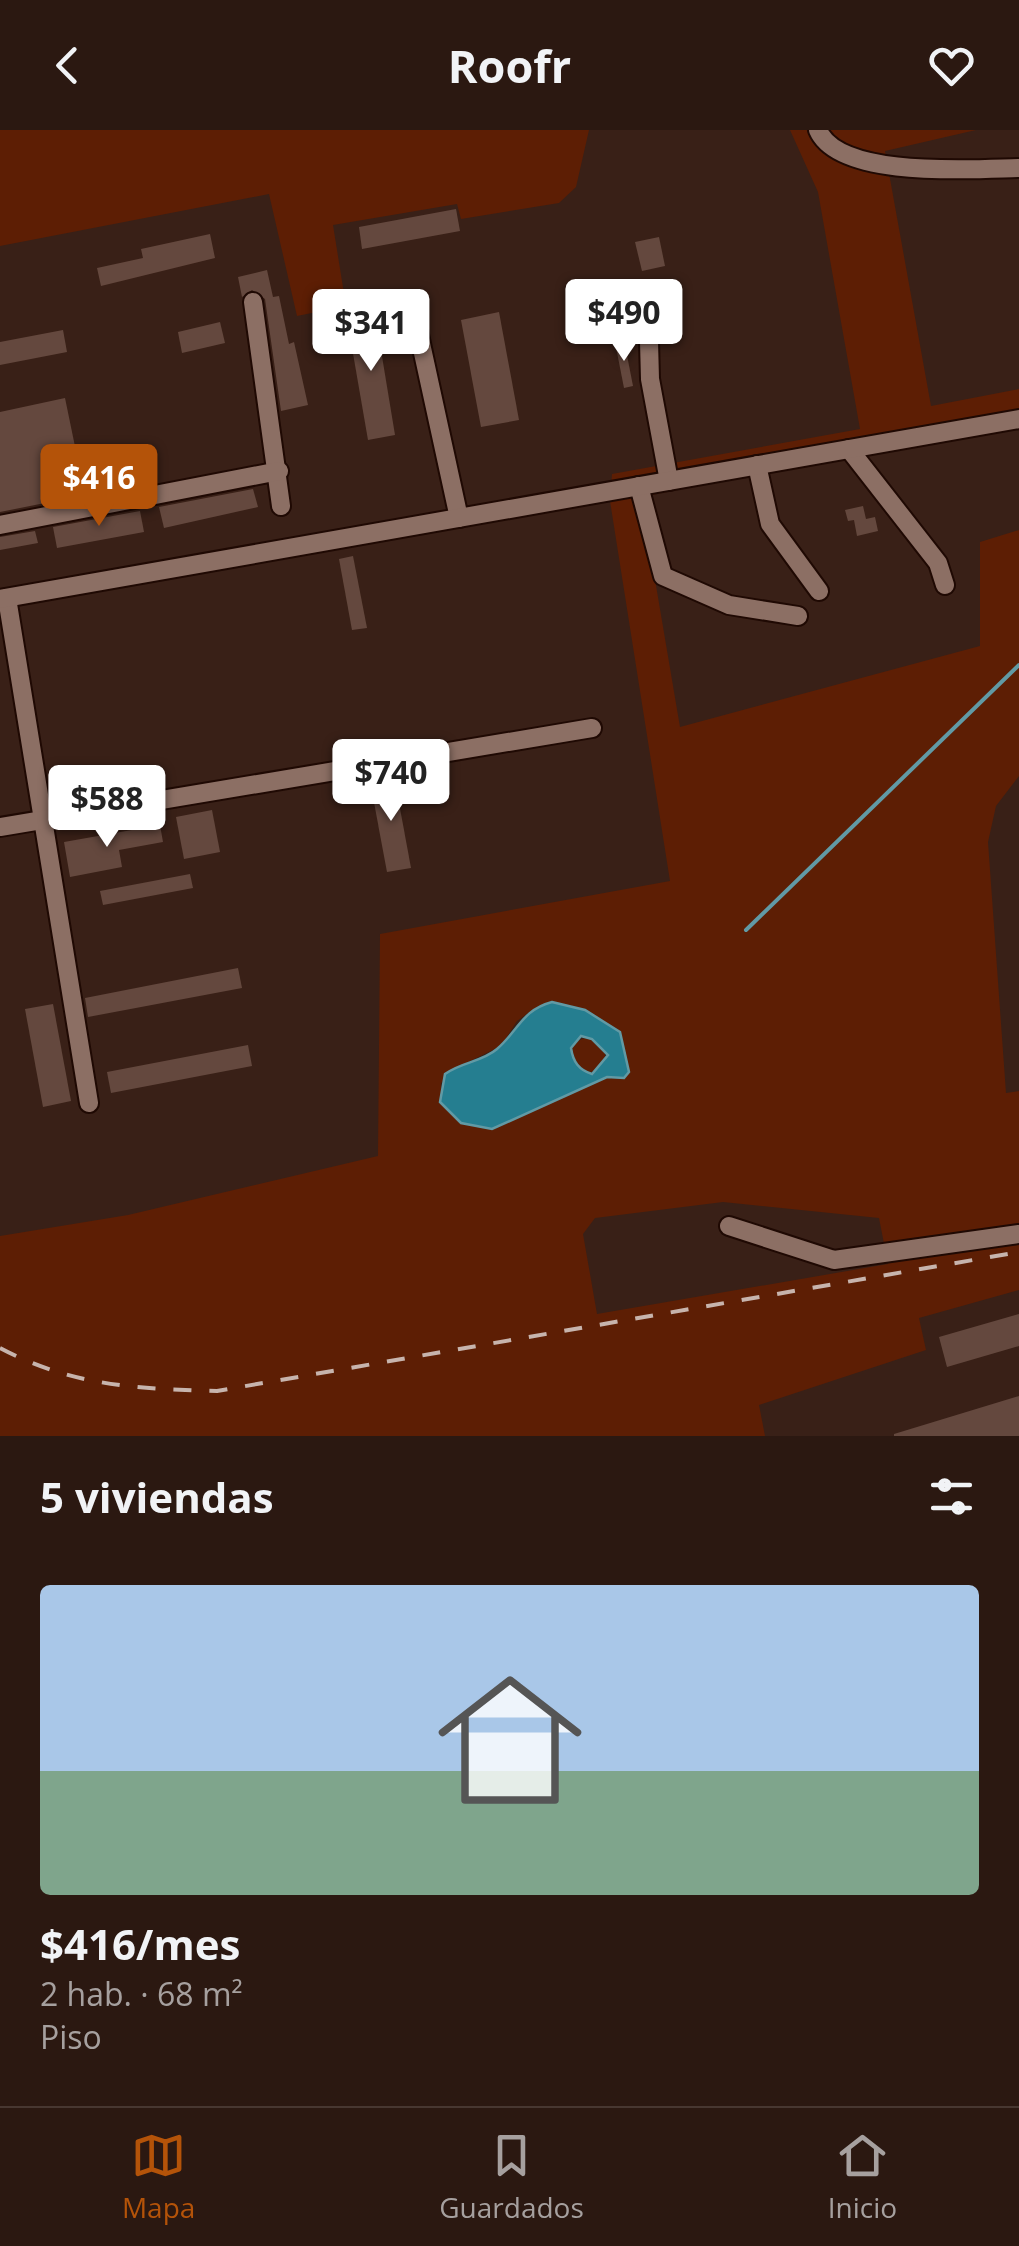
<!DOCTYPE html>
<html lang="es">
<meta charset="utf-8">
<style>
:root{--surface:#2b1811;--page:#37251f;--text:#f1f3f6;--muted:#a6a09f;--line:#473731;--accent:#b45309}
body{margin:0;font-family:"Open Sans",sans-serif;background:var(--page);color:var(--text);height:100vh;display:flex;flex-direction:column;font-size:38px;white-space:nowrap}
*{box-sizing:border-box;margin:0}
p{font-size:32px;color:var(--muted)}
.icon{flex:none;width:55px;height:55px;fill:none;stroke:currentColor;stroke-width:2;stroke-linecap:round;stroke-linejoin:round}
.map{position:relative;height:1306px;overflow:hidden}
.drawer{display:flex;flex-direction:column;background:var(--surface);flex:1}
.drawer>*{flex:none}
.price{position:absolute;translate:-50% -85px;padding:0 22px;border-radius:10px;background:#fff;color:#222;font-size:32px;line-height:65px;filter:drop-shadow(0 2px 5px #0008)}
.price::after{content:'';position:absolute;left:50%;top:60px;width:30px;height:22px;margin-left:-15px;background:inherit;clip-path:polygon(0 0,100% 0,50% 100%)}
.price.on{background:var(--accent);color:#fff}
ul{padding:0;list-style:none}
li{display:grid;align-content:center;gap:20px;height:530px;padding:0 40px}
li span{display:grid;place-items:center;height:310px;border-radius:10px;color:#555}
li>.icon{margin-inline-start:auto}
span .icon{width:180px;height:180px;fill:#fffc;stroke-width:1}
li b{font-size:42px}
h2{display:flex;justify-content:space-between;align-items:center;height:120px;padding:0 40px;font-size:42px}
header{display:flex;justify-content:space-between;align-items:center;height:130px;padding:0 40px;background:var(--surface);font-size:45px;font-weight:700}
.tabs{display:flex;justify-content:space-around;align-items:center;height:140px;border-top:2px solid var(--line);background:var(--surface);font-size:28px;color:var(--muted)}
.tabs a{display:grid;justify-items:center;gap:5px}
.tabs .on{color:var(--accent)}
.map>svg:first-child{display:block}
</style>
<header><svg class="icon" aria-label="back" viewBox="0 0 24 24"><path d="M15 5l-7 7 7 7"/></svg>Roofr<svg class="icon" aria-label="heart" viewBox="0 0 24 24"><path d="M12 20l-8-8c-3-5 5-10 8-4 3-6 11-1 8 4z"/></svg></header>
<div class="map">
<svg width="1019" height="1306" viewBox="0 0 1019 1306">
<rect width="100%" height="100%" fill="#392017"/>
<g fill="#5d1e04" fill-rule="evenodd">
<path d="M 0,0 L 589,0 L 576,57 L 559,73 L 461,89 L 457,74 L 333,95 L 346,176 L 297,186 L 269,64 L 0,116 Z"/>
<path d="M 790,0 L 976,0 L 885,21 L 931,276 L 1019,259 L 1019,294 L 641,367 L 680,597 L 980,516 L 980,412 L 1019,400 L 1019,646 L 996,676 L 988,712 L 1006,963 L 1019,961 L 1019,1160 L 919,1188 L 926,1220 L 759,1275 L 765,1306 L 0,1306 L 0,1106 L 128,1085 L 378,1026 L 380,804 L 670,751 L 610,371 L 612,344 L 860,299 L 818,62 ZM 585,880 L 620,902 L 629,941 L 624,948 L 607,947 L 492,999 L 461,993 L 441,972 L 441,953 L 466,933 L 501,916 L 517,891 L 531,881 ZM 723,1072 L 879,1088 L 888,1134 L 597,1184 L 583,1104 L 595,1088 Z"/>
<circle cx="588" cy="925" r="17"/>
</g>
<path fill="#257e90" stroke="#619aa5" stroke-width="2.5" fill-rule="evenodd" d="M 552,872 L 585,880 L 620,902 L 629,942 L 624,948 L 607,947 L 492,999 L 461,993 L 440,972 L 445,944 C 461,932 482,932 497,919 C 518,901 522,880 552,872 ZM 581,906 L 592,909 L 608,925 L 592,944 C 579,940 573,932 571,918 Z"/>
<g fill="none" stroke-linecap="round" stroke-linejoin="round">
<path stroke="#619aa5" stroke-width="4" d="M 746,800 L 1019,535"/>
</g>
<g fill="#64483e">
<path d="M 456,79 L 460,101 L 362,119 L 359,97 Z"/>
<path d="M 210,104 L 215,128 L 101,156 L 97,138 L 143,128 L 141,119 Z"/>
<path d="M 659,107 L 665,136 L 642,141 L 635,112 Z"/>
<path d="M 267,140 L 273,167 L 279,166 L 289,214 L 294,212 L 308,275 L 281,281 L 265,169 L 252,160 L 242,167 L 238,147 Z"/>
<path d="M 374,178 L 395,305 L 368,310 L 346,183 Z"/>
<path d="M 499,182 L 519,290 L 481,297 L 461,190 Z"/>
<path d="M 220,192 L 225,213 L 182,223 L 178,202 Z"/>
<path d="M 63,200 L 67,222 L 0,235 L 0,212 Z"/>
<path d="M 624,210 L 633,256 L 624,258 L 615,212 Z"/>
<path d="M 65,268 L 85,365 L 0,382 L 0,282 Z"/>
<path d="M 253,359 L 258,377 L 164,398 L 159,377 Z"/>
<path d="M 863,376 L 866,389 L 875,387 L 878,401 L 857,406 L 854,390 L 848,391 L 845,380 Z"/>
<path d="M 140,381 L 144,402 L 57,418 L 53,397 Z"/>
<path d="M 35,401 L 38,413 L 0,420 L 0,407 Z"/>
<path d="M 353,426 L 367,498 L 352,500 L 339,429 Z"/>
<path d="M 394,646 L 411,738 L 387,742 L 370,651 Z"/>
<path d="M 212,680 L 220,722 L 184,729 L 176,687 Z"/>
<path d="M 160,695 L 163,712 L 119,720 L 122,737 L 70,747 L 64,712 Z"/>
<path d="M 190,744 L 193,758 L 103,775 L 100,761 Z"/>
<path d="M 238,838 L 242,858 L 88,887 L 85,868 Z"/>
<path d="M 53,874 L 71,971 L 43,977 L 25,879 Z"/>
<path d="M 248,915 L 252,936 L 111,963 L 107,942 Z"/>
<path d="M 1019,1184 L 1019,1216 L 947,1237 L 939,1207 Z"/>
<path d="M 1019,1266 L 1019,1306 L 894,1306 L 894,1304 Z"/>
</g>
<g fill="none" stroke-linecap="round" stroke-linejoin="round">
<g stroke="#1f0903" stroke-width="22">
<g id="minor">
<path d="M 818,0 C 839,49 973,39 1019,38"/>
<path d="M 253,172 L 281,376"/>
<path d="M 648,174 L 650,249 L 669,351"/>
<path d="M 413,177 L 459,388"/>
<path d="M 849,319 L 938,433 L 945,455"/>
<path d="M 757,335 L 770,394 L 819,461"/>
<path d="M 639,356 L 663,446 L 729,475 L 798,486"/>
<path d="M 0,395 L 279,341"/>
<path d="M 7,468 L 89,973"/>
<path d="M 0,469 L 1019,289"/>
<path d="M 0,697 L 592,598"/>
<path d="M 729,1096 L 834,1130 L 1019,1104"/>
</g>
</g>
<use href="#minor" stroke="#8c6f64" stroke-width="18"/>
<path stroke="#c7b4ad" stroke-width="4" stroke-dasharray="18 18" stroke-linecap="butt" d="M 0,1218 C 72,1256 137,1259 217,1261 L 1019,1122"/>
</g>
</svg>
<b class="price" style="left:624px;top:234px">$490</b>
<b class="price" style="left:371px;top:244px">$341</b>
<b class="price on" style="left:99px;top:399px">$416</b>
<b class="price" style="left:391px;top:694px">$740</b>
<b class="price" style="left:107px;top:720px">$588</b>
</div>
<section class="drawer">
<h2>5 viviendas<svg class="icon" aria-label="filters" viewBox="0 0 24 24"><path d="M4 7h16M4 17h16"/><circle cx="9" cy="7" r="2"/><circle cx="15" cy="17" r="2"/></svg></h2>
<ul>
<li><span style="background:linear-gradient(#a9c7e8 60%,#7fa58c 0)"><svg class="icon" aria-label="home" viewBox="0 0 24 24"><path d="M3 11l9-7 9 7M6 9v11h12V9"/></svg></span><div><b>$416/mes</b><p>2 hab. · 68 m²</p><p>Piso</p></div></li>
</ul>
</section>
<nav class="tabs">
<a class="on"><svg class="icon" aria-label="map" viewBox="0 0 24 24"><path d="M3 6l6-2 6 2 6-2v14l-6 2-6-2-6 2zM9 4v14M15 6v14"/></svg>Mapa</a>
<a><svg class="icon" aria-label="saved" viewBox="0 0 24 24"><path d="M7 4h10v16l-5-4-5 4z"/></svg>Guardados</a>
<a><svg class="icon" aria-label="home" viewBox="0 0 24 24"><path d="M3 11l9-7 9 7M6 9v11h12V9"/></svg>Inicio</a>
</nav>
